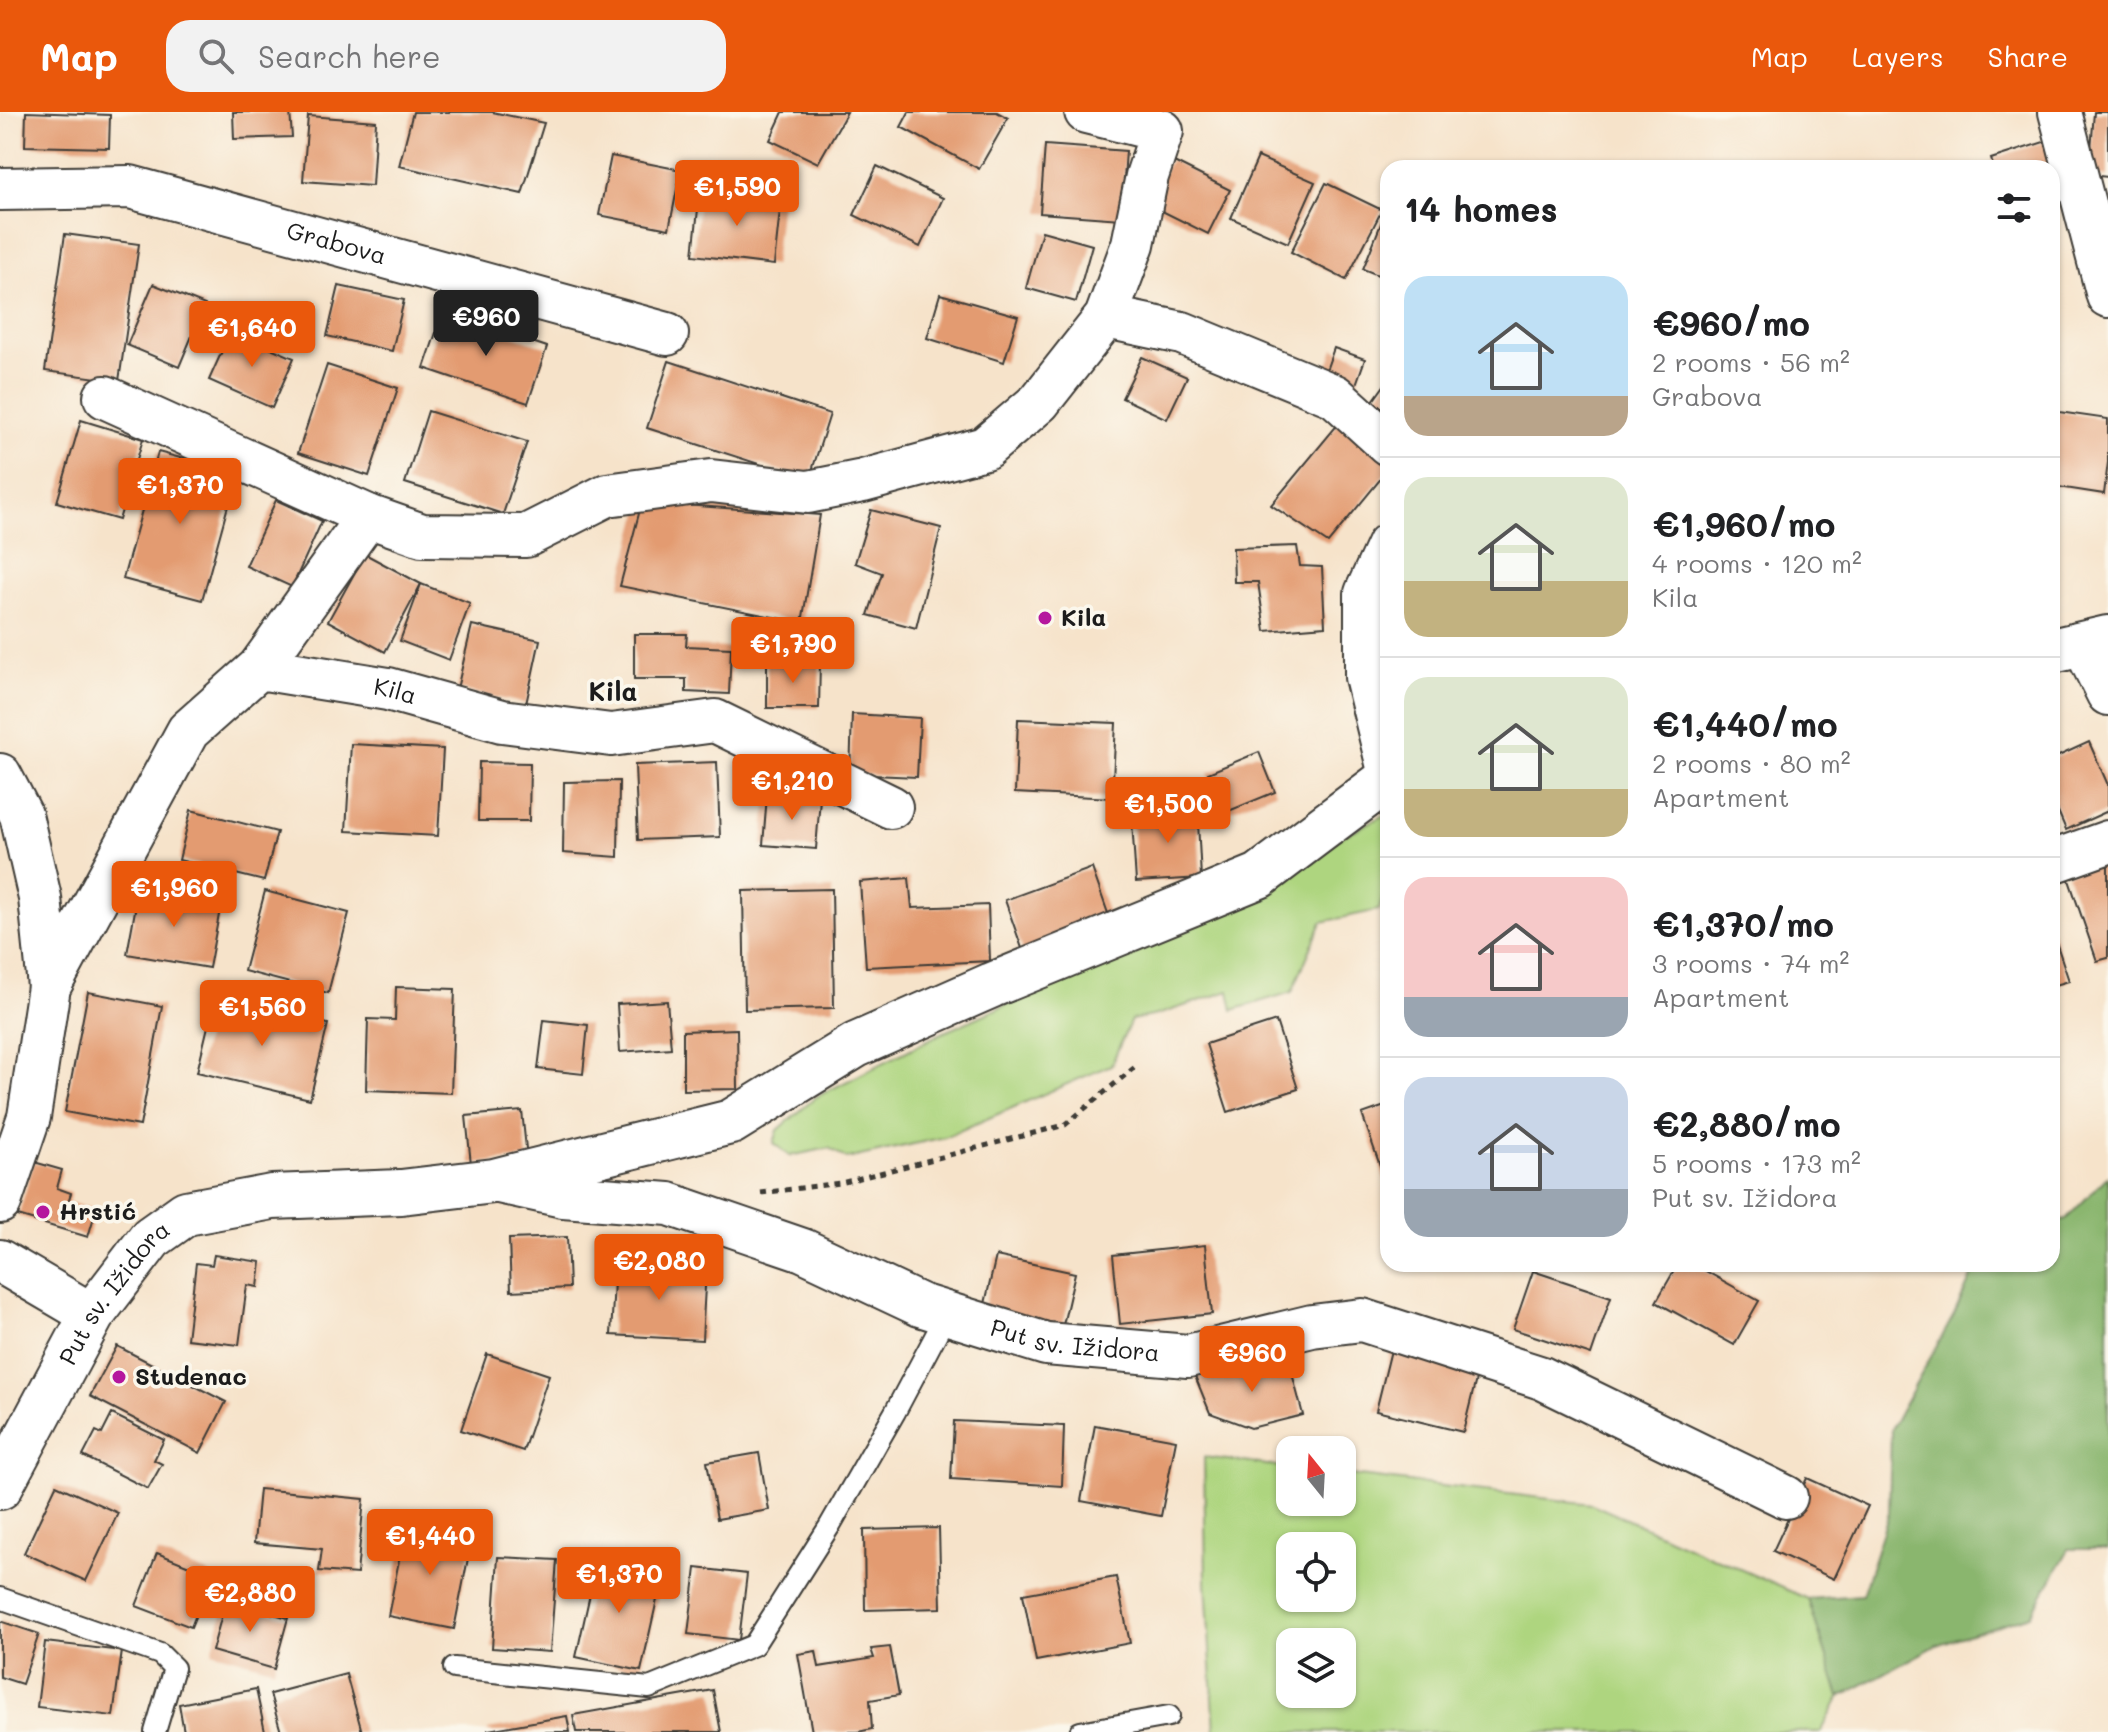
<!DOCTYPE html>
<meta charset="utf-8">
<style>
:root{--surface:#fff;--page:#f2f2f2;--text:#202124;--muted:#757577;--line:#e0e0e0;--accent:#ea580c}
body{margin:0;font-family:Mali,sans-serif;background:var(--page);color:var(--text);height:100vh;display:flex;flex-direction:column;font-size:30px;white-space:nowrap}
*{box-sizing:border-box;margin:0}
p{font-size:26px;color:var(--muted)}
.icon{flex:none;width:44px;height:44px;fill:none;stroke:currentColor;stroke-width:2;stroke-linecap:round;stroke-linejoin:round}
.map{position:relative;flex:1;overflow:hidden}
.drawer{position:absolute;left:1380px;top:48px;width:680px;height:1112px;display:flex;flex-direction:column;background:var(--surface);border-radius:24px;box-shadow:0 2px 6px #0004}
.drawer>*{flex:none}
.needle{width:52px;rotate:342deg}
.controls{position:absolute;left:1276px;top:1324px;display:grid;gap:16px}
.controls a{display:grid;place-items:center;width:80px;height:80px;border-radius:16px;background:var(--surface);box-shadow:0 2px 6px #0004;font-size:40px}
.price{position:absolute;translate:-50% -68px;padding:0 18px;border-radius:8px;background:var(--accent);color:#fff;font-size:26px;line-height:52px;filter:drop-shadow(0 2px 4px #0008)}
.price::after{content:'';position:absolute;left:50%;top:48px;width:24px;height:18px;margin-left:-12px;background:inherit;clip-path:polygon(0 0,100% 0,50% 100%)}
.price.selected{background:#222;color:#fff}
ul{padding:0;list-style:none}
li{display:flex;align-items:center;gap:24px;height:200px;padding:0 24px}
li+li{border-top:2px solid var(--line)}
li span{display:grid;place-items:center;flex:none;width:224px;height:160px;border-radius:24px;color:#555}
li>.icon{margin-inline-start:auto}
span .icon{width:96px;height:96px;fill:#fffc;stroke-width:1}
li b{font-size:34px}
h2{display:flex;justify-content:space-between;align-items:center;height:96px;padding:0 24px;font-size:34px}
header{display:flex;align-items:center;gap:48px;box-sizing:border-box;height:112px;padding:0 40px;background:var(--accent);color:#fff}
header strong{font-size:38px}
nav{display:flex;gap:44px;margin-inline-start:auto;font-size:28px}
.search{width:560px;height:72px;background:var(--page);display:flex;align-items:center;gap:20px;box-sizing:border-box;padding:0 28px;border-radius:24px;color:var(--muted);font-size:30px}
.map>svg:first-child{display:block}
</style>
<header>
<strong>Map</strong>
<div class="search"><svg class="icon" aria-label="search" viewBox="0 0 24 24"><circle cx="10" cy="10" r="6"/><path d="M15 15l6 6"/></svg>Search here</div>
<nav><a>Map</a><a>Layers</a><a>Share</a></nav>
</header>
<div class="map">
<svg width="2108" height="1620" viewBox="0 0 2108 1620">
<rect width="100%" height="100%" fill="#fbf7ec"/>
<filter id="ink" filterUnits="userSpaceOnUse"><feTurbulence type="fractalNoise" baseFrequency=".0125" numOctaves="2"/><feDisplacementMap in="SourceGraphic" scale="16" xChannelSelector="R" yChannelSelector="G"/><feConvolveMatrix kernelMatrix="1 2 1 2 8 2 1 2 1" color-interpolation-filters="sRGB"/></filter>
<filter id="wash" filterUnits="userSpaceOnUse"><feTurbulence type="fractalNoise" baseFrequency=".006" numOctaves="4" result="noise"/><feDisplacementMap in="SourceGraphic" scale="32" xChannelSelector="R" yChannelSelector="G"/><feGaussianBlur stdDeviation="1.8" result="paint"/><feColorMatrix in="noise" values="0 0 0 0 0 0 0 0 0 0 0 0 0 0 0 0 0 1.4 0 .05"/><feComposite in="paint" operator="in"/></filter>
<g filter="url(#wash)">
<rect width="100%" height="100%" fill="#f6e3ca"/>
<g fill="#aed57f" stroke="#65784e" stroke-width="2" fill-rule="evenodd">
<path d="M 1388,701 L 1388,770 L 1379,798 L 1322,810 L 1292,880 L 1233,898 L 1229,879 L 1157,903 L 1131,908 L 1111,953 L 945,1025 L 847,1047 L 829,1036 L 790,1044 L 774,1031 L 778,1018 L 816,985 L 938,923 L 1055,871 Z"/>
<path d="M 1204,1345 L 1290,1356 L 1290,1390 L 1342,1390 L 1342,1362 L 1592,1392 L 1808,1487 L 1840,1585 L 1821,1620 L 1215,1620 L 1206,1470 ZM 1290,1434 L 1342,1434 L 1342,1486 L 1290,1486 ZM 1290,1530 L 1342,1530 L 1342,1582 L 1290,1582 Z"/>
</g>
<path fill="#8ab66e" stroke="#536945" stroke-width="2" d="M 2108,1064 L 2108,1437 L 2069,1437 L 2031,1503 L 1939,1532 L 1840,1585 L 1808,1487 L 1862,1483 L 1889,1401 L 1891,1317 L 1954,1203 L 1977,1152 L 2052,1152 L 2052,1110 L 2066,1107 Z"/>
<g id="blocks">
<g fill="#e39b71">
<path d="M 26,0 L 110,3 L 109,36 L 25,34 Z"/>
<path d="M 233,0 L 290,0 L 292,25 L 234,27 Z"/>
<path d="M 413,0 L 492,0 L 544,11 L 522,82 L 399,54 Z"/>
<path d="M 783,0 L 847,0 L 818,51 L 770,28 Z"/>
<path d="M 909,0 L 997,0 L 1008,6 L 979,57 L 901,15 Z"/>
<path d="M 2094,0 L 2108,0 L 2108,65 L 2089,63 Z"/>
<path d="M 308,4 L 376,9 L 372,74 L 303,69 Z"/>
<path d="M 2047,29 L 2064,80 L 2052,84 L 2052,56 L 1994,56 L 1991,47 Z"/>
<path d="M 1045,33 L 1126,39 L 1121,107 L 1040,101 Z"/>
<path d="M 611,44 L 681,58 L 669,117 L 599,103 Z"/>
<path d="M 1258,45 L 1315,70 L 1288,131 L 1231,106 Z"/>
<path d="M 1170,48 L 1230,78 L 1208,122 L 1148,92 Z"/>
<path d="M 877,54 L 943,86 L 920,135 L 854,103 Z"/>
<path d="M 1326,71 L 1382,98 L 1346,168 L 1291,140 Z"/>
<path d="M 700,79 L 781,89 L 774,153 L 693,143 Z"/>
<path d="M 1388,94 L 1388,167 L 1363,157 Z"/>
<path d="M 1042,119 L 1092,133 L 1076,190 L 1026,176 Z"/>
<path d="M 65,122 L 139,132 L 119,269 L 45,259 Z"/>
<path d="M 153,172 L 205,193 L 179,255 L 127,233 Z"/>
<path d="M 339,174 L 404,188 L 392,239 L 327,224 Z"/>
<path d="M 940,182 L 1018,204 L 1004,250 L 927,226 Z"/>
<path d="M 443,200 L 547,235 L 528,291 L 424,256 Z"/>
<path d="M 231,219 L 294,246 L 272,296 L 209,268 Z"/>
<path d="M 1334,236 L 1365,247 L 1354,278 L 1323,267 Z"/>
<path d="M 1142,245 L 1187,265 L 1167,307 L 1122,286 Z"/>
<path d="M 669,249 L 830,302 L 809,368 L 647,316 Z"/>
<path d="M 327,253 L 398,276 L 369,364 L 298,341 Z"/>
<path d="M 1388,268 L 1388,301 L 1373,289 Z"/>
<path d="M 428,299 L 527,330 L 503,402 L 405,371 Z"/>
<path d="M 2052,299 L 2108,307 L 2108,350 L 2104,382 L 2052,374 Z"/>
<path d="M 1343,306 L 1388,339 L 1388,358 L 1328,431 L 1271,393 Z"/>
<path d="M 81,308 L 143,327 L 119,408 L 57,390 Z"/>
<path d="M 158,340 L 237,361 L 202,488 L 123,467 Z"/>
<path d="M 276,388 L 322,409 L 292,475 L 246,454 Z"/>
<path d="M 642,390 L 820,403 L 802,511 L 620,474 Z"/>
<path d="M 871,398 L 941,416 L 916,516 L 868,503 L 882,461 L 855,451 Z"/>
<path d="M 1297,434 L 1300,454 L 1322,455 L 1325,514 L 1265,519 L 1258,470 L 1234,470 L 1233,436 Z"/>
<path d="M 365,442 L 421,472 L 385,540 L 328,509 Z"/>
<path d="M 421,472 L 470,491 L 449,548 L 400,529 Z"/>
<path d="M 472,513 L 540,528 L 526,592 L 457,577 Z"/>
<path d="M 634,522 L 687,522 L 686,534 L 731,536 L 729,582 L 686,580 L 686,567 L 634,567 Z"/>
<path d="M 767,550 L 820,550 L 819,596 L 767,596 Z"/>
<path d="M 852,602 L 920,606 L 917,665 L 850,662 Z"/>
<path d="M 1018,607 L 1116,611 L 1112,686 L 1015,681 Z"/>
<path d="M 2089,630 L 2108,673 L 2108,699 L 2066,718 L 2052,685 L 2052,647 Z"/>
<path d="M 351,632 L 443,637 L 438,724 L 346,719 Z"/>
<path d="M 1259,640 L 1275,680 L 1224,701 L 1208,661 Z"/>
<path d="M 479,650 L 530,651 L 529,709 L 478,709 Z"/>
<path d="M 717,650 L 720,725 L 638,728 L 635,653 Z"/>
<path d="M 619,669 L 618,745 L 563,741 L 564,670 Z"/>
<path d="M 767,683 L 820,686 L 816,737 L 763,733 Z"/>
<path d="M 1197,692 L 1201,766 L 1136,770 L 1132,709 L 1154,708 L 1153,695 Z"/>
<path d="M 191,698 L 277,720 L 264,769 L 179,748 Z"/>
<path d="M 2108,748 L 2108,846 L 2097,849 L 2067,762 Z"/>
<path d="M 1092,756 L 1111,810 L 1024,842 L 1005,788 Z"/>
<path d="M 909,766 L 912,796 L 988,793 L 990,849 L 866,855 L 860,770 Z"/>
<path d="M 139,777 L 221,792 L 209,856 L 127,842 Z"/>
<path d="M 832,777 L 834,896 L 745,898 L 743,779 Z"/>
<path d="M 265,779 L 349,801 L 328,881 L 244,859 Z"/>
<path d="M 2052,818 L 2069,869 L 2052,874 Z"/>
<path d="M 396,875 L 455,877 L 451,981 L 366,978 L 368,907 L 395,908 Z"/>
<path d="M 88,880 L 162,894 L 140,1014 L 65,1000 Z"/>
<path d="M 215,885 L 328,912 L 310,987 L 197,960 Z"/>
<path d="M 667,889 L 671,936 L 620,940 L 617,892 Z"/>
<path d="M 544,908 L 588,913 L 583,962 L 538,957 Z"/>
<path d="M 1276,909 L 1298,977 L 1228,1000 L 1206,932 Z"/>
<path d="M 737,917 L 738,977 L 683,978 L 683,919 Z"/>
<path d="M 1388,993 L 1388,1067 L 1385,1068 L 1362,1002 Z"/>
<path d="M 522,999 L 527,1046 L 471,1052 L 466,1004 Z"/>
<path d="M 34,1050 L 62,1058 L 57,1076 L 71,1081 L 68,1090 L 96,1098 L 88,1125 L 18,1104 Z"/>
<path d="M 567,1125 L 569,1176 L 511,1179 L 509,1127 Z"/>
<path d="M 1205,1133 L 1212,1202 L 1120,1212 L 1113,1143 Z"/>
<path d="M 214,1143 L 261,1150 L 258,1175 L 247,1173 L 239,1233 L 187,1227 L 196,1151 L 212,1153 Z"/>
<path d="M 996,1144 L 1075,1161 L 1063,1213 L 984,1196 Z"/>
<path d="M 615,1152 L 706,1156 L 702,1228 L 611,1223 Z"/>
<path d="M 1678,1152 L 1693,1152 L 1759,1189 L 1734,1233 L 1656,1190 Z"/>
<path d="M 1533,1159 L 1611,1185 L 1591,1243 L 1513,1217 Z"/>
<path d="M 117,1234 L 226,1290 L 200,1341 L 90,1284 Z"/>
<path d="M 1391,1238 L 1478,1259 L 1463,1320 L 1376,1299 Z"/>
<path d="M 487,1242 L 549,1263 L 523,1339 L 461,1318 Z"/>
<path d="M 1288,1246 L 1303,1303 L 1251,1316 L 1210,1301 L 1195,1264 Z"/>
<path d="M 112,1302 L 164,1328 L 154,1348 L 162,1352 L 148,1377 L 83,1344 L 96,1319 L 102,1322 Z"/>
<path d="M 954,1309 L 1064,1314 L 1062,1374 L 951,1367 Z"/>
<path d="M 1095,1313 L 1176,1328 L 1161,1404 L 1081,1389 Z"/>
<path d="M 759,1341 L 769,1398 L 717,1407 L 707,1350 Z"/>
<path d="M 1807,1366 L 1868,1394 L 1834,1467 L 1773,1439 Z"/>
<path d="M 56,1373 L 118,1401 L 86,1469 L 24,1441 Z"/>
<path d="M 259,1377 L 364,1387 L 357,1462 L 319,1459 L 322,1437 L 254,1431 Z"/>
<path d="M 406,1413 L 472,1426 L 454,1517 L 388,1504 Z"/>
<path d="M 939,1416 L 941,1496 L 865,1498 L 864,1418 Z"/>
<path d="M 157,1441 L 212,1463 L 191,1515 L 136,1494 Z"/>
<path d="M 498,1445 L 557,1448 L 550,1540 L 492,1536 Z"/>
<path d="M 598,1446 L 663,1461 L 641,1559 L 576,1545 Z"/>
<path d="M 696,1456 L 747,1462 L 739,1528 L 688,1522 Z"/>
<path d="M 1116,1465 L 1130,1531 L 1036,1549 L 1023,1482 Z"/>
<path d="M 226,1488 L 288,1506 L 274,1557 L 212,1539 Z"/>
<path d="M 0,1509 L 39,1522 L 22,1572 L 0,1565 Z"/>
<path d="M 45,1530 L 122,1539 L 113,1604 L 37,1595 Z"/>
<path d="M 890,1535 L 899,1583 L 870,1588 L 872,1617 L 858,1620 L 812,1620 L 798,1542 L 816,1539 L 819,1555 L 874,1546 L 871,1537 Z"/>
<path d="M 346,1562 L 362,1620 L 281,1620 L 270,1582 Z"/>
<path d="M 256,1577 L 265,1620 L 184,1620 L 179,1592 Z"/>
<path d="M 713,1578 L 721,1620 L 576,1620 L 573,1603 Z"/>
<path d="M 567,1604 L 570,1620 L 488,1620 L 488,1618 Z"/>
</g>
</g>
</g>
<g filter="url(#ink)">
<use href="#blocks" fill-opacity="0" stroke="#3d3a36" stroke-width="2"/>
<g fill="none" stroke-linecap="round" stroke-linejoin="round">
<g stroke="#3d3a36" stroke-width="24">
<g id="service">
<path d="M 0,1486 L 160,1542 L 174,1556 L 155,1620"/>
<path d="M 454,1556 L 649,1576 L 754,1533 L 829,1415 L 895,1300 L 947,1202"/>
<path d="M 1080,1620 L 1169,1604"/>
</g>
</g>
<g stroke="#3d3a36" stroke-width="46">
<g id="minor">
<path d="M 2060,0 L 2108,184"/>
<path id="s1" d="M 0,77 L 130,75 L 667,222"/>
<path d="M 1106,205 L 1182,221 L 1335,284 L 1388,332"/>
<path d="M 105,285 L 368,404"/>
<path d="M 1388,433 L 1366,481 L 1366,565 L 1388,655"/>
<path d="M 2083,532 L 2108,582"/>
<path id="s2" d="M 259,556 L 388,577 L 502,609 L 611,623 L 715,609 L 891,695"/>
<path d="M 0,663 L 21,703 L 40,786 L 49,875"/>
<path d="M 2052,750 L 2108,730"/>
<path id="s3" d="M 494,1069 L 563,1084 L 669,1092 L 803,1138 L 920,1193 L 1046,1232 L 1188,1244 L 1312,1214 L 1362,1208 L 1542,1266 L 1786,1385"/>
<path d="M 0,1090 L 29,1005 L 49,875 L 188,619 L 259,556 L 368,404 L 422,423 L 526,424 L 607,383 L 711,369 L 808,380 L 863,369 L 985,336 L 1039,290 L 1106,205 L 1133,132 L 1147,64 L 1162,19 L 1086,0"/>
<path d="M 0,1149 L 92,1203"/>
</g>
</g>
<g stroke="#3d3a36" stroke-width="48">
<g id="tertiary">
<path d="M 2052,539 L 2108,526"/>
<path id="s4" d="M 0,1375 L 92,1203 L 151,1126 L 186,1101 L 272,1085 L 401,1080 L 494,1069 L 731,1010 L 856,933 L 992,873 L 1259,764 L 1388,667"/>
</g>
</g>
<path stroke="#3d3a36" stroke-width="5" stroke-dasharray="6 6" stroke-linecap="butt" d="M 761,1081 L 841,1071 L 1065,1013 L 1135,955"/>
<use href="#service" stroke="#fff" stroke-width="20"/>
<use href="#minor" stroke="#fff" stroke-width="42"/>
<use href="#tertiary" stroke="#fff" stroke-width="44"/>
</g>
</g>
<g fill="#b5179e" stroke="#fbf7ec" stroke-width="3">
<circle cx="1045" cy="506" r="8"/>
<circle cx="43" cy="1100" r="8"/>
<circle cx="119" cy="1265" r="8"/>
</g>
<g text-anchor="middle" stroke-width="7" stroke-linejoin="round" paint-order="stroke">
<g font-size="24" fill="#1c1c1c" stroke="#fbf7ec">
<text dy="8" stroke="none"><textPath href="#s1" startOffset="344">Grabova</textPath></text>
<text dy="8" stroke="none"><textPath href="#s2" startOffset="138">Kila</textPath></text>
<text dy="8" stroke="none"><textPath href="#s4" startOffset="226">Put sv. Ižidora</textPath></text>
<text dy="8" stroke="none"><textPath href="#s3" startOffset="608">Put sv. Ižidora</textPath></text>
</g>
<g font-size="24" font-weight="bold" fill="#1c1c1c" stroke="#fbf7ec" text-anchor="start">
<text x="1061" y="514">Kila</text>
<text x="59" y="1108">Hrstić</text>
<text x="135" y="1273">Studenac</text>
</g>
<g font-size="26" font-weight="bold" fill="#1c1c1c" stroke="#fbf7ec">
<text x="613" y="589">Kila</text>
</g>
</g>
</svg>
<div class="controls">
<a><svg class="needle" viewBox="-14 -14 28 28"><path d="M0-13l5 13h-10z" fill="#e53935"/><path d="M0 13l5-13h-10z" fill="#757577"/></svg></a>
<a><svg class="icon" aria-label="locate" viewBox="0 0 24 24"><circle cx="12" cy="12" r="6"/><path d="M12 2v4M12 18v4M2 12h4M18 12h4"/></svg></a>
<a><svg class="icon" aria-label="layers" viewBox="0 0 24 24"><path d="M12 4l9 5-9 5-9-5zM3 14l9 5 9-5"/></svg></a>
</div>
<b class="price" style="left:737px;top:116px">€1,590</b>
<b class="price selected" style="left:486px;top:246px">€960</b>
<b class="price" style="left:252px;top:257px">€1,640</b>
<b class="price" style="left:180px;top:414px">€1,370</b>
<b class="price" style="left:793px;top:573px">€1,790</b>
<b class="price" style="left:792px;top:710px">€1,210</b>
<b class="price" style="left:1168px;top:733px">€1,500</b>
<b class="price" style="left:174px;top:817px">€1,960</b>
<b class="price" style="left:262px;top:936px">€1,560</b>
<b class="price" style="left:659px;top:1190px">€2,080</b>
<b class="price" style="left:1252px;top:1282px">€960</b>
<b class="price" style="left:430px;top:1465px">€1,440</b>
<b class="price" style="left:619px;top:1503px">€1,370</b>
<b class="price" style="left:250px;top:1522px">€2,880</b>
<section class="drawer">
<h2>14 homes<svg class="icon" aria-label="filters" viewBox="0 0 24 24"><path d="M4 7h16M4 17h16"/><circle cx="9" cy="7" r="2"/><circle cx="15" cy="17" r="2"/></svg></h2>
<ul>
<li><span style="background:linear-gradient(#bfe0f5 75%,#b9a48a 0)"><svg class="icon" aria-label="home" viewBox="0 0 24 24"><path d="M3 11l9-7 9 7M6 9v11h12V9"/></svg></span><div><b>€960/mo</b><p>2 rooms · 56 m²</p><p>Grabova</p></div></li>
<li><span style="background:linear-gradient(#dfe7d0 65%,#c2b280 0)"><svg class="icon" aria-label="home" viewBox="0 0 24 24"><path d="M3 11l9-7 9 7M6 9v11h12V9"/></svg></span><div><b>€1,960/mo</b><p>4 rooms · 120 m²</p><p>Kila</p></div></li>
<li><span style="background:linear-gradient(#dfe7d0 70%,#c2b280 0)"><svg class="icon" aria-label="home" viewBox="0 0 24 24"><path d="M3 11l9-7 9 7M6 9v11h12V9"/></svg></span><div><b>€1,440/mo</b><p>2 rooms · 80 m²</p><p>Apartment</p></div></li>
<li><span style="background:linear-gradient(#f6c9c9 75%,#9aa5b1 0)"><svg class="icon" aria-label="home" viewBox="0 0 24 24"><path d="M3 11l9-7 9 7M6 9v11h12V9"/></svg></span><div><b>€1,370/mo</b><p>3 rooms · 74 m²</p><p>Apartment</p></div></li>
<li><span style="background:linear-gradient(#c9d6e8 70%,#9aa5b1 0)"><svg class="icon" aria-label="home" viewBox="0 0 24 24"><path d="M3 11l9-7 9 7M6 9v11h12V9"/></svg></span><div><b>€2,880/mo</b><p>5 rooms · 173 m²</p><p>Put sv. Ižidora</p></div></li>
</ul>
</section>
</div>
